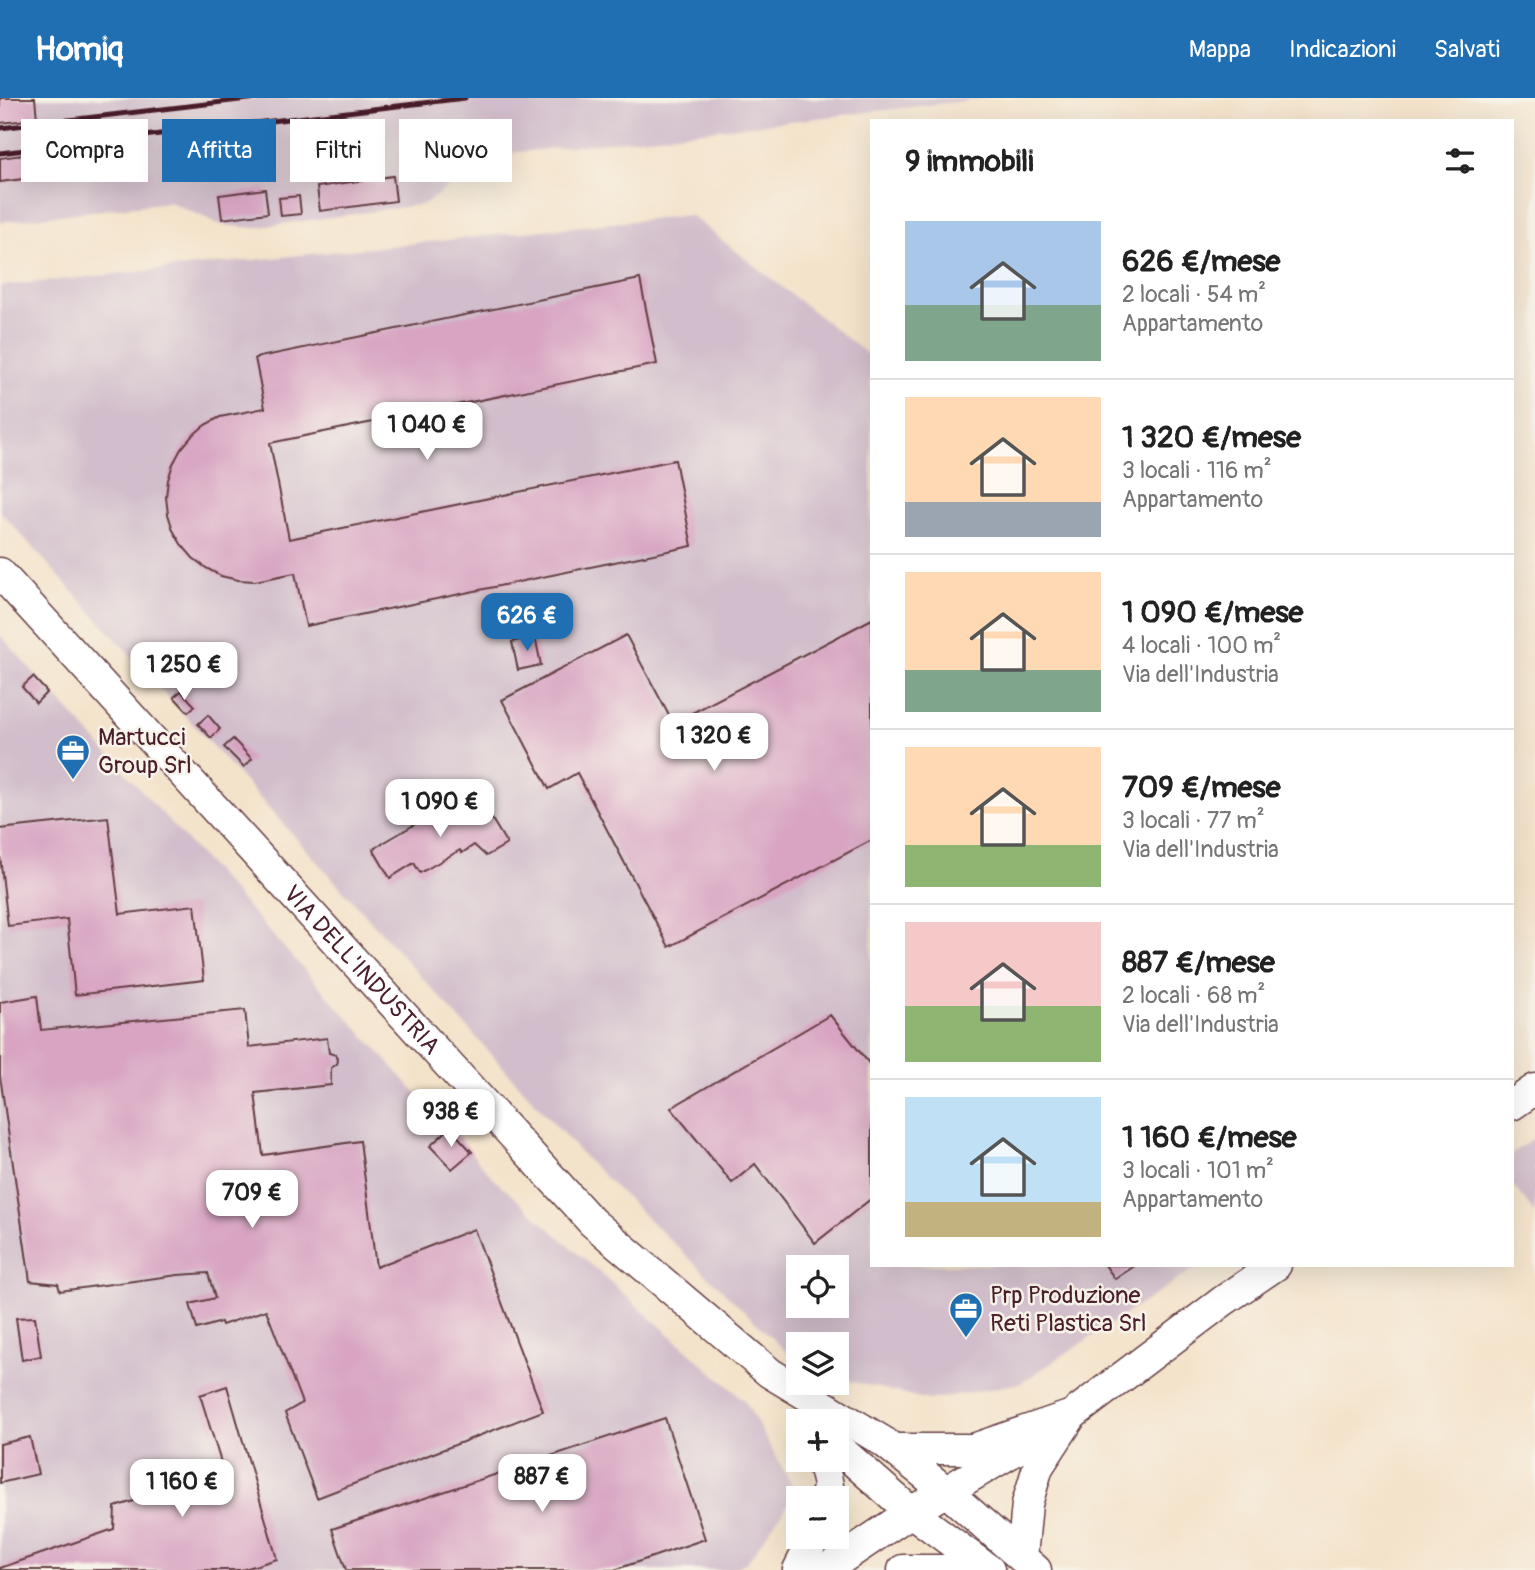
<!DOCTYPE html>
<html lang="it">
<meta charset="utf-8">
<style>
:root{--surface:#fff;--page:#f2f2f2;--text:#222;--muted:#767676;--line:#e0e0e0;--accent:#1f6fb2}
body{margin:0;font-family:Pangolin,sans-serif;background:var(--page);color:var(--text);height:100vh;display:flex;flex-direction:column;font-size:26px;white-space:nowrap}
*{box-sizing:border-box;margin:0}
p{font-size:23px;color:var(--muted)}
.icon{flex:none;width:38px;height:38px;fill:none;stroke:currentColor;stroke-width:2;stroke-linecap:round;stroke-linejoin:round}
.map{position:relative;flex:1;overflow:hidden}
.panel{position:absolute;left:870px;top:21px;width:644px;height:1148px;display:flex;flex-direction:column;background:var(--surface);border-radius:0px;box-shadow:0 7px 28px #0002}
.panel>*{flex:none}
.top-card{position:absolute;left:21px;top:21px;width:665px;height:63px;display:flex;gap:14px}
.fabs{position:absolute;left:786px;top:1157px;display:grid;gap:14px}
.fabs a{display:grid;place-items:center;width:63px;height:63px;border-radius:0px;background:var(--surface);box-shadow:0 7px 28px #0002;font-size:35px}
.price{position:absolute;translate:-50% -60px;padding:0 16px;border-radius:14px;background:#fff;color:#222;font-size:23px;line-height:46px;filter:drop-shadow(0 2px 4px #0008)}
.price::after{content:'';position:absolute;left:50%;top:42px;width:21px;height:16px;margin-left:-10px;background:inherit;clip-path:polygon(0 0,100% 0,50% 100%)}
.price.current{background:var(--accent);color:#fff}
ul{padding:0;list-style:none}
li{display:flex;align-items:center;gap:21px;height:175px;padding:0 35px}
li+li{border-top:2px solid var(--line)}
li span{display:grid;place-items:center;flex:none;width:196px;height:140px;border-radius:0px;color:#555}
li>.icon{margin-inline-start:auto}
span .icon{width:84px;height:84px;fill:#fffc;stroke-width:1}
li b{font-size:30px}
h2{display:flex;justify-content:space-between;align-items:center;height:84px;padding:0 35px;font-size:30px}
.pill{padding:0 24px;border-radius:0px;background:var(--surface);box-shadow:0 7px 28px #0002;font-size:24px;line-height:63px}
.pill.current{background:var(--accent);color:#fff}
header{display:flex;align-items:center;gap:42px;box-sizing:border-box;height:98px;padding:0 35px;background:var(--accent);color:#fff}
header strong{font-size:33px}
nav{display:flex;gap:38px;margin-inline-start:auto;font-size:24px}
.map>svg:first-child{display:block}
</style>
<header>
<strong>Homiq</strong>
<nav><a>Mappa</a><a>Indicazioni</a><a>Salvati</a></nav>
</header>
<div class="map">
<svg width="1535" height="1472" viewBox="0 0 1535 1472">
<rect width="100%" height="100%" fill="#f7f3e8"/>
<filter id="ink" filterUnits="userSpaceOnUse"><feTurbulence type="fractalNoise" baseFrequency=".0143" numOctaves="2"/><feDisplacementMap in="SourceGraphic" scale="14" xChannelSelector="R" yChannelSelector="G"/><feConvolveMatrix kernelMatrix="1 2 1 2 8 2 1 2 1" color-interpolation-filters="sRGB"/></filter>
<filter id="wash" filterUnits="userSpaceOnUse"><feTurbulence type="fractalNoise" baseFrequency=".00686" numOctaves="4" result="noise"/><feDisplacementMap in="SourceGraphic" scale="28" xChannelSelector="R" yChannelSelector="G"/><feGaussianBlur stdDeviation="1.57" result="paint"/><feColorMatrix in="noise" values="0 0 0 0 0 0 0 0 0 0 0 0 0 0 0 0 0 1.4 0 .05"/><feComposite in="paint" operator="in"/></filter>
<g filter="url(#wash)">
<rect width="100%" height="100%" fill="#f4e3cb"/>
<g fill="#d1bdcb" fill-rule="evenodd">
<path d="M 0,0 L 990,0 L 494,57 L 424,106 L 253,130 L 221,127 L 170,104 L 0,124 Z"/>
<path d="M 690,117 L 871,259 L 872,1167 L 1200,1167 L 1021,1285 L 929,1302 L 837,1280 L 836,1246 L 798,1246 L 798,1265 L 587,1062 L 0,413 L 0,188 ZM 798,1169 L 836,1169 L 836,1208 L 798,1208 Z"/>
<path d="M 0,537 L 497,1084 L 745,1303 L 796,1395 L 747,1464 L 729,1472 L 0,1472 Z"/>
<path d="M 1535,1040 L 1535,1116 L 1512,1086 L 1512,1055 Z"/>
</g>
<g id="blocks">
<g fill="#d8a4c2">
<path d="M 0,0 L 35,0 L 37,21 L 0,25 Z"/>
<path d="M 103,46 L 106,70 L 0,84 L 0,60 Z"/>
<path d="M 393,78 L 396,103 L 320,113 L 317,89 Z"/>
<path d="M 265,91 L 268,115 L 222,121 L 219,97 Z"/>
<path d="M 299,98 L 301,116 L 281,118 L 279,100 Z"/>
<path d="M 640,181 L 657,266 L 270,345 L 289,441 L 675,362 L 692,448 L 306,528 L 295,475 L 255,483 L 238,482 L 221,478 L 206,470 L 193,460 L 181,446 L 173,432 L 168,416 L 166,399 L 168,382 L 173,366 L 181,351 L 192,338 L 205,327 L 220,319 L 265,310 L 255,260 Z"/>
<path d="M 872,521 L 872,742 L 669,849 L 577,675 L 549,691 L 502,602 L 626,537 L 673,625 Z"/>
<path d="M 535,538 L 541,567 L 518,572 L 512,544 Z"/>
<path d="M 33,579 L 47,594 L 36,605 L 22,589 Z"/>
<path d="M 181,593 L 195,608 L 188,614 L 174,599 Z"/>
<path d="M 208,617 L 220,631 L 211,640 L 198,626 Z"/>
<path d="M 233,641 L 252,661 L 244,669 L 224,649 Z"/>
<path d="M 458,701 L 468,717 L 484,708 L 507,746 L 486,758 L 474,747 L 462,755 L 460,752 L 420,775 L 414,765 L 390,780 L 373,751 Z"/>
<path d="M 108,719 L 120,816 L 195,807 L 204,882 L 75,897 L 67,821 L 8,828 L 0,758 L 0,731 Z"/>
<path d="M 37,898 L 41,932 L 245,912 L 249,949 L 327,940 L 329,955 L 336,957 L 338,962 L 337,966 L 331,970 L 331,987 L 255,995 L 263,1057 L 360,1043 L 376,1169 L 474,1131 L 543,1313 L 317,1400 L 285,1315 L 302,1305 L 266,1212 L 222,1227 L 221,1224 L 197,1231 L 190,1206 L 215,1200 L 208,1175 L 178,1177 L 60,1193 L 58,1186 L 30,1183 L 0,978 L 0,904 Z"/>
<path d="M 830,917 L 872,969 L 872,1100 L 815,1145 L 755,1066 L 732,1085 L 671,1010 Z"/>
<path d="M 450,1030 L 472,1054 L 452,1071 L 430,1048 Z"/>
<path d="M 1105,1167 L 1136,1167 L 1115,1181 Z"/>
<path d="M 35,1219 L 41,1258 L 22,1262 L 16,1220 Z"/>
<path d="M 227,1288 L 277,1461 L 241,1472 L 0,1472 L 0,1470 L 114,1431 L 115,1409 L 224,1374 L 200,1297 Z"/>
<path d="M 665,1320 L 705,1441 L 614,1472 L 346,1472 L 332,1431 Z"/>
<path d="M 30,1339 L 38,1376 L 0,1385 L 0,1346 Z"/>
</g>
</g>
</g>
<g filter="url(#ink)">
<use href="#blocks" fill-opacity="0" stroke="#643c43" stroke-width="2"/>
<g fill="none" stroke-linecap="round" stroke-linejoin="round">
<g stroke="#643c43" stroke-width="33">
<g id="minor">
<path id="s1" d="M 0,475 L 592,1124 L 770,1275 L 884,1344 L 947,1394 L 1036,1472"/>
<path d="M 1512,1007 L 1535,991"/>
<path d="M 836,1348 L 911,1414 L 989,1472"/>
<path d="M 894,1351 L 973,1351 L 1072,1317 L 1223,1203 L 1276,1167"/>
<path d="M 822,1362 L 828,1387 L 826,1400"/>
<path d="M 1022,1459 L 1027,1406 L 1038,1369 L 1072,1317"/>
<path d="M 798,1472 L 811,1446 L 816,1438"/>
<path d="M 825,1472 L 911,1414 L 1024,1347"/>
<path d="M 903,1472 L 989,1472"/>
</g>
</g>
<use href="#minor" stroke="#fff" stroke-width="30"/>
<g stroke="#4a1f2b" stroke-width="5">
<path d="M 0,30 L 257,0"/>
<path d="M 0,55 L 465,0"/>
</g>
</g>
</g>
<defs>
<g id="office-pin" transform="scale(1.75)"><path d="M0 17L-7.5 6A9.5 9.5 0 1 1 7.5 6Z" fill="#1f6fb2" stroke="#f7f3e8"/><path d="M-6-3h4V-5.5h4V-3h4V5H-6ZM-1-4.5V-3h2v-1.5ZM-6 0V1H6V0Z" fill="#fff"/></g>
</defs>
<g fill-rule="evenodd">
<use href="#office-pin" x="73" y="653"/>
<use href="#office-pin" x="966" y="1211"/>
</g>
<g text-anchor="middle" stroke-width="5" stroke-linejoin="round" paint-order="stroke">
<g font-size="24" fill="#4a1f2b" stroke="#f7f3e8" text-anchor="start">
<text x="98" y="647">Martucci<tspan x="98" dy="28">Group Srl</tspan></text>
<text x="990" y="1205">Prp Produzione<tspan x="990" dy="28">Reti Plastica Srl</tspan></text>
</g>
<g font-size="24" fill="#4a1f2b" stroke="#f7f3e8">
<text dy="8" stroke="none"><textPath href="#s1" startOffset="537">VIA DELL'INDUSTRIA</textPath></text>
</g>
</g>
</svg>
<div class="fabs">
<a><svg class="icon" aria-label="locate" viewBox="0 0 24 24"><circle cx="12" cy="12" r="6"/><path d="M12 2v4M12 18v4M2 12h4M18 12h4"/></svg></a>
<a><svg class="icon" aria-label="layers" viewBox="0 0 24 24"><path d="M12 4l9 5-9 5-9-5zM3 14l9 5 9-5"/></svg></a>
<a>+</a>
<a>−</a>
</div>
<b class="price" style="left:427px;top:364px">1 040 €</b>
<b class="price current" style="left:527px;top:555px">626 €</b>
<b class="price" style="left:184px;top:604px">1 250 €</b>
<b class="price" style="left:714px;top:675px">1 320 €</b>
<b class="price" style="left:440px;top:741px">1 090 €</b>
<b class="price" style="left:451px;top:1051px">938 €</b>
<b class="price" style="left:252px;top:1132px">709 €</b>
<b class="price" style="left:542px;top:1416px">887 €</b>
<b class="price" style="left:182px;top:1421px">1 160 €</b>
<div class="top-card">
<a class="pill">Compra</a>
<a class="pill current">Affitta</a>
<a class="pill">Filtri</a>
<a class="pill">Nuovo</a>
</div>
<section class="panel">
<h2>9 immobili<svg class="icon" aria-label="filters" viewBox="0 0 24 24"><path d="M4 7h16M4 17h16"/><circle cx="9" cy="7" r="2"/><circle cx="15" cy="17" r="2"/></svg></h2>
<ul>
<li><span style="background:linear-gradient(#a9c7e8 60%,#7fa58c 0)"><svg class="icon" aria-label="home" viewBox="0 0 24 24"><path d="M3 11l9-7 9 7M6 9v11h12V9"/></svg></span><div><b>626 €/mese</b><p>2 locali · 54 m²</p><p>Appartamento</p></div></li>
<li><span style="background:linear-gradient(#ffd9b3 75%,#9aa5b1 0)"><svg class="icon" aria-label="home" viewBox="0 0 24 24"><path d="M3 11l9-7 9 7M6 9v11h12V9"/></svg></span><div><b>1 320 €/mese</b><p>3 locali · 116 m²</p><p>Appartamento</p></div></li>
<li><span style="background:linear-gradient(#ffd9b3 70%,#7fa58c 0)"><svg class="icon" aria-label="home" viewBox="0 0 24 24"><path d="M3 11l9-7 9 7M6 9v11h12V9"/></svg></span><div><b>1 090 €/mese</b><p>4 locali · 100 m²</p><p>Via dell'Industria</p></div></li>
<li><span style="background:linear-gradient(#ffd9b3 70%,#8fb573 0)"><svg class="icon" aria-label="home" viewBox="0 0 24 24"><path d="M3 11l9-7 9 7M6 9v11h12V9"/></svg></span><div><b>709 €/mese</b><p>3 locali · 77 m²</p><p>Via dell'Industria</p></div></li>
<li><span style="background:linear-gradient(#f6c9c9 60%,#8fb573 0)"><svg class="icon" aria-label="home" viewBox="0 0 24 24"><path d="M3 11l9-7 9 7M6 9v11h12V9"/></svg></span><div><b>887 €/mese</b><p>2 locali · 68 m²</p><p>Via dell'Industria</p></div></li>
<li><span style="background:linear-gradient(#bfe0f5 75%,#c2b280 0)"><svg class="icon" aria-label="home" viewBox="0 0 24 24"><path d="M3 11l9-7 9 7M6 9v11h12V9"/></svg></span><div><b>1 160 €/mese</b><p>3 locali · 101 m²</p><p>Appartamento</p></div></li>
</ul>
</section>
</div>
